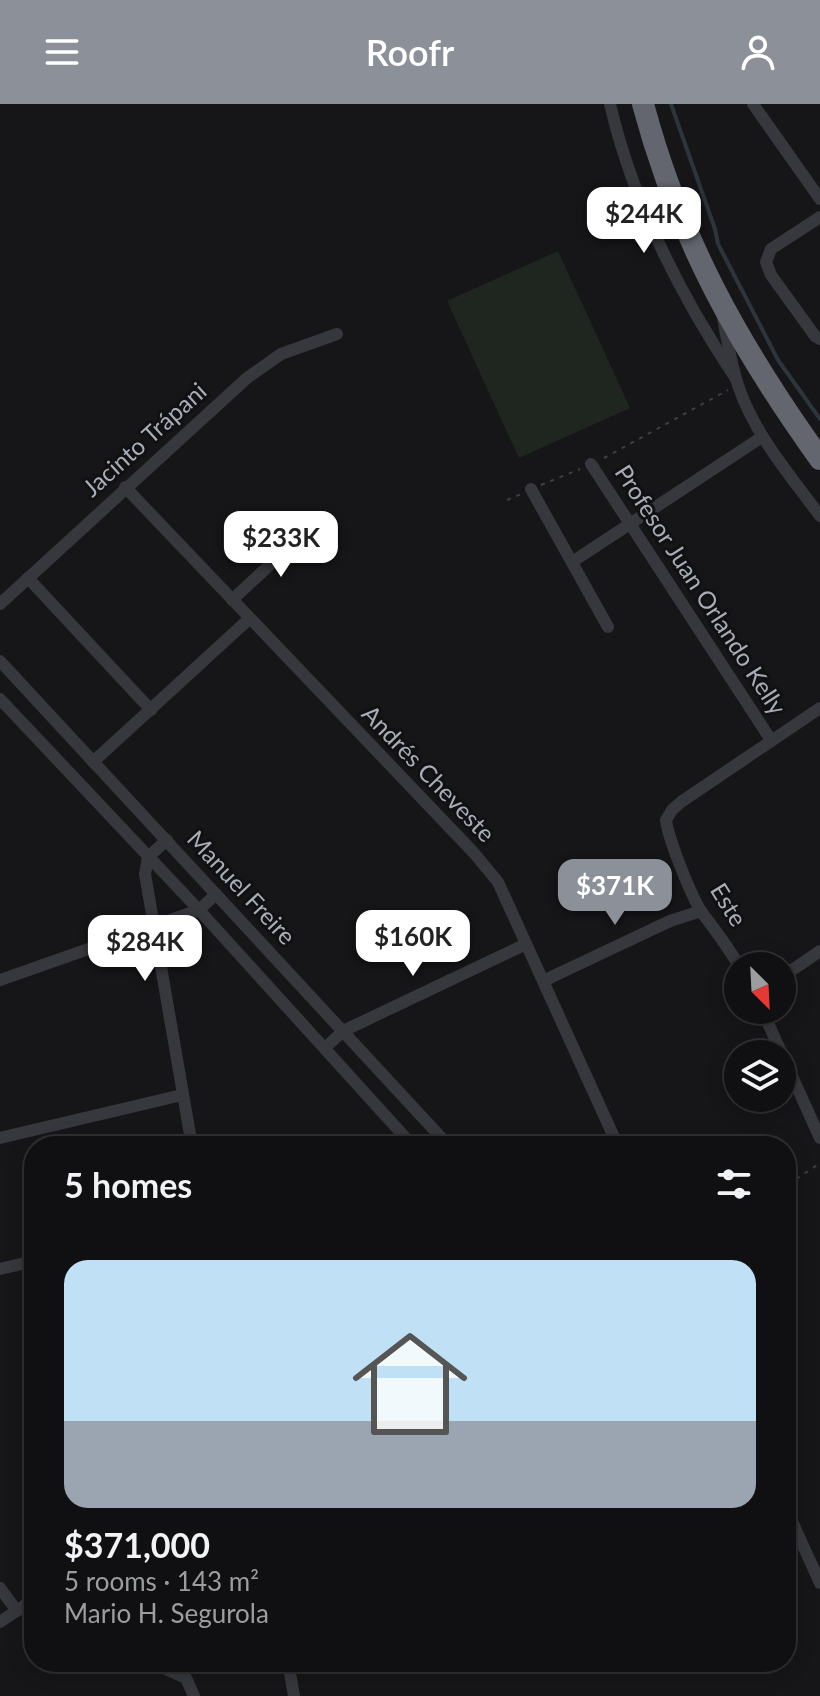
<!DOCTYPE html>
<meta charset="utf-8">
<style>
:root{--surface:#101012;--page:#19191b;--text:#f1f3f6;--muted:#9c9d9f;--line:#303032;--accent:#8c9099}
body{margin:0;font-family:Lato,sans-serif;background:var(--page);color:var(--text);height:100vh;display:flex;flex-direction:column;font-size:30px;white-space:nowrap}
*{box-sizing:border-box;margin:0}
p{font-size:26px;color:var(--muted)}
.icon{flex:none;width:44px;height:44px;fill:none;stroke:currentColor;stroke-width:2;stroke-linecap:round;stroke-linejoin:round}
.map{position:relative;flex:1;overflow:hidden}
.details{position:absolute;left:24px;top:1032px;width:772px;height:536px;display:flex;flex-direction:column;background:var(--surface);border-radius:32px;box-shadow:0 4px 20px #0003,0 0 0 2px var(--line)}
.details>*{flex:none}
.needle{width:52px;rotate:156deg}
.controls{position:absolute;left:724px;top:848px;display:grid;gap:16px}
.controls a{display:grid;place-items:center;width:72px;height:72px;border-radius:50%;background:var(--surface);box-shadow:0 4px 20px #0003,0 0 0 2px var(--line);font-size:40px}
.price{position:absolute;translate:-50% -68px;padding:0 18px;border-radius:16px;background:#fff;color:#222;font-size:26px;line-height:52px;filter:drop-shadow(0 2px 4px #0008)}
.price::after{content:'';position:absolute;left:50%;top:48px;width:24px;height:18px;margin-left:-12px;background:inherit;clip-path:polygon(0 0,100% 0,50% 100%)}
.price.on{background:var(--accent);color:#fff}
ul{padding:0;list-style:none}
li{display:grid;align-content:center;gap:16px;height:424px;padding:0 40px}
li span{display:grid;place-items:center;height:248px;border-radius:24px;color:#555}
li>.icon{margin-inline-start:auto}
span .icon{width:144px;height:144px;fill:#fffc;stroke-width:1}
li b{font-size:34px}
h2{display:flex;justify-content:space-between;align-items:center;height:96px;padding:0 40px;font-size:34px}
header{display:flex;justify-content:space-between;align-items:center;height:104px;padding:0 40px;background:var(--accent);color:#fff;font-size:36px;font-weight:600}
.map>svg:first-child{display:block}
</style>
<header><svg class="icon" aria-label="menu" viewBox="0 0 24 24"><path d="M4 6h16M4 12h16M4 18h16"/></svg>Roofr<svg class="icon" aria-label="person" viewBox="0 0 24 24"><circle cx="12" cy="8" r="4"/><path d="M4 21q1-7 8-7t8 7"/></svg></header>
<div class="map">
<svg width="820" height="1592" viewBox="0 0 820 1592">
<rect width="100%" height="100%" fill="#161618"/>
<path fill="#1e261f" d="M 558,147 L 630,304 L 519,354 L 447,197 Z"/>
<g fill="none" stroke-linecap="round" stroke-linejoin="round">
<path stroke="#2c353c" stroke-width="4" d="M 671,0 L 715,125 L 718,140 L 778,256 L 820,315"/>
<g stroke="#3d3f44" stroke-width="2" stroke-dasharray="4 6" stroke-linecap="butt">
<path d="M 604,354 L 728,286"/>
<path d="M 541,381 L 580,365"/>
<path d="M 507,396 L 521,390"/>
<path d="M 786,1075 L 798,1074 L 820,1059"/>
</g>
<g stroke="#37383d" stroke-width="12">
<path d="M 610,0 C 633,99 680,191 736,275"/>
<path d="M 753,0 L 820,95"/>
<path d="M 820,113 L 771,145 L 766,158 L 771,171 L 815,232 L 820,235"/>
<path d="M 723,214 C 727,236 731,259 738,281 C 754,330 790,371 820,412"/>
<path d="M 591,360 L 771,636"/>
<path d="M 125,383 L 474,749 L 498,778 L 618,1042"/>
<path d="M 531,385 L 608,523"/>
<path d="M 572,458 L 762,333"/>
<path d="M 28,474 L 151,606"/>
<path d="M 232,496 L 305,428"/>
<path d="M 0,500 L 247,274 L 281,250 L 337,230"/>
<path d="M 0,557 L 449,1042"/>
<path d="M 0,595 L 199,806 L 413,1042"/>
<path d="M 93,658 L 249,515"/>
<path d="M 167,736 L 148,753 L 145,770 L 192,1042"/>
<path d="M 739,862 C 728,843 716,827 703,810 C 692,795 668,734 666,716 L 672,706 L 681,698 L 820,604"/>
<path d="M 782,873 L 820,847"/>
<path d="M 0,876 L 199,806 L 216,790"/>
<path d="M 543,877 L 670,817 L 701,807"/>
<path d="M 762,906 L 782,950"/>
<path d="M 325,944 L 343,927 L 526,840"/>
<path d="M 782,950 L 820,1034"/>
<path d="M 0,1034 L 182,991"/>
<path d="M 0,1165 L 34,1157"/>
<path d="M 786,1404 L 820,1479"/>
<path d="M 0,1484 L 17,1507"/>
<path d="M 0,1518 L 34,1495"/>
<path d="M 164,1558 L 168,1566 L 186,1574 L 194,1592"/>
<path d="M 288,1558 L 294,1592"/>
</g>
<path stroke="#63666e" stroke-width="22" d="M 643,0 C 679,135 739,242 820,355"/>
</g>
<g text-anchor="middle" stroke-width="6" stroke-linejoin="round" paint-order="stroke">
<g font-size="24" fill="#a8adb8" stroke="#111113">
<text transform="translate(145 336) rotate(-42)" y="8">Jacinto Trápani</text>
<text transform="translate(700 486) rotate(57)" y="8">Profesor Juan Orlando Kelly</text>
<text transform="translate(428 670) rotate(46)" y="8">Andrés Cheveste</text>
<text transform="translate(241 784) rotate(47)" y="8">Manuel Freire</text>
<text transform="translate(728 801) rotate(58)" y="8">Este</text>
</g>
</g>
</svg>
<div class="controls">
<a><svg class="needle" viewBox="-14 -14 28 28"><path d="M0-13l5 13h-10z" fill="#e53935"/><path d="M0 13l5-13h-10z" fill="#9c9d9f"/></svg></a>
<a><svg class="icon" aria-label="layers" viewBox="0 0 24 24"><path d="M12 4l9 5-9 5-9-5zM3 14l9 5 9-5"/></svg></a>
</div>
<b class="price" style="left:644px;top:151px">$244K</b>
<b class="price" style="left:281px;top:475px">$233K</b>
<b class="price on" style="left:615px;top:823px">$371K</b>
<b class="price" style="left:413px;top:874px">$160K</b>
<b class="price" style="left:145px;top:879px">$284K</b>
<section class="details">
<h2>5 homes<svg class="icon" aria-label="filters" viewBox="0 0 24 24"><path d="M4 7h16M4 17h16"/><circle cx="9" cy="7" r="2"/><circle cx="15" cy="17" r="2"/></svg></h2>
<ul>
<li><span style="background:linear-gradient(#bfe0f5 65%,#9aa5b1 0)"><svg class="icon" aria-label="home" viewBox="0 0 24 24"><path d="M3 11l9-7 9 7M6 9v11h12V9"/></svg></span><div><b>$371,000</b><p>5 rooms · 143 m²</p><p>Mario H. Segurola</p></div></li>
</ul>
</section>
</div>
